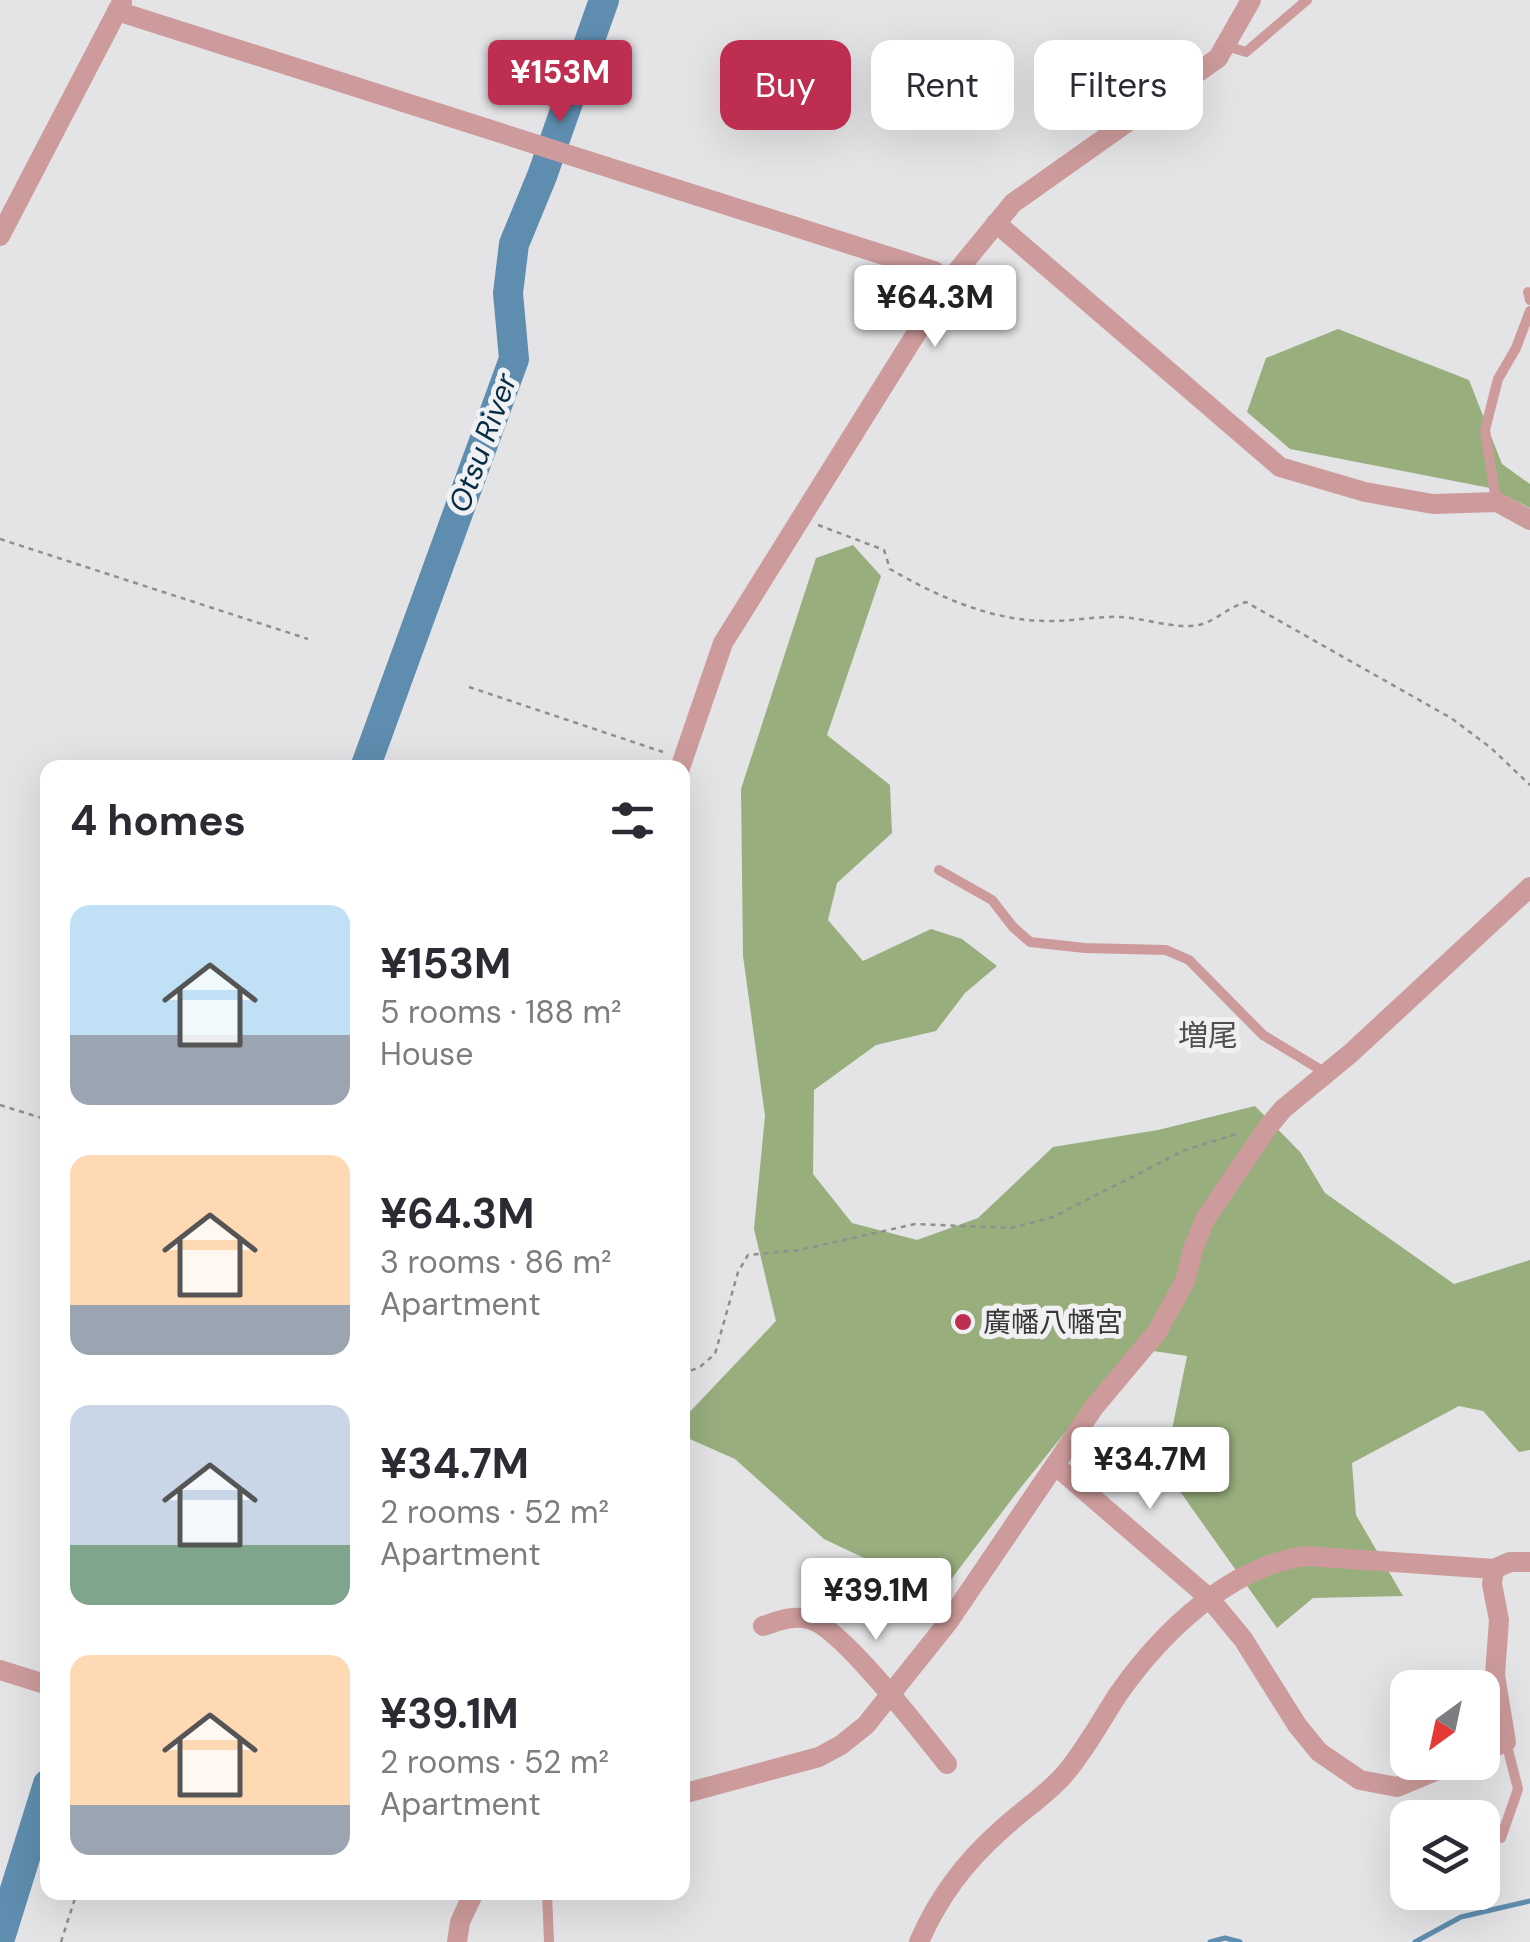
<!DOCTYPE html>
<meta charset="utf-8">
<style>
:root{--surface:#fff;--page:#f7f7f7;--text:#2b2b33;--muted:#7c7c81;--accent:#be2e50}
body{margin:0;font-family:"DM Sans","Noto Sans JP",sans-serif;background:var(--page);color:var(--text);height:100vh;display:flex;flex-direction:column;font-size:38px;white-space:nowrap}
*{box-sizing:border-box;margin:0}
p{font-size:32px;color:var(--muted)}
.icon{flex:none;width:55px;height:55px;fill:none;stroke:currentColor;stroke-width:2;stroke-linecap:round;stroke-linejoin:round}
.map{position:relative;flex:1;overflow:hidden}
.drawer{position:absolute;left:40px;top:760px;width:650px;height:1140px;display:flex;flex-direction:column;background:var(--surface);border-radius:20px;box-shadow:0 10px 40px #0002}
.drawer>*{flex:none}
.top-card{position:absolute;left:720px;top:40px;width:660px;height:90px;display:flex;gap:20px}
.needle{width:65px;rotate:213deg}
.controls{position:absolute;left:1390px;top:1670px;display:grid;gap:20px}
.controls a{display:grid;place-items:center;width:110px;height:110px;border-radius:20px;background:var(--surface);box-shadow:0 10px 40px #0002;font-size:50px}
.price{position:absolute;translate:-50% -85px;padding:0 22px;border-radius:10px;background:#fff;color:#222;font-size:32px;line-height:65px;filter:drop-shadow(0 2px 5px #0008)}
.price::after{content:'';position:absolute;left:50%;top:60px;width:30px;height:22px;margin-left:-15px;background:inherit;clip-path:polygon(0 0,100% 0,50% 100%)}
.price.selected{background:var(--accent);color:#fff}
ul{padding:0;list-style:none}
li{display:flex;align-items:center;gap:30px;height:250px;padding:0 30px}
li span{display:grid;place-items:center;flex:none;width:280px;height:200px;border-radius:20px;color:#555}
li>.icon{margin-inline-start:auto}
span .icon{width:120px;height:120px;fill:#fffc;stroke-width:1}
li b{font-size:42px}
h2{display:flex;justify-content:space-between;align-items:center;height:120px;padding:0 30px;font-size:42px}
.pill{padding:0 35px;border-radius:20px;background:var(--surface);box-shadow:0 10px 40px #0002;font-size:35px;line-height:90px}
.pill.selected{background:var(--accent);color:#fff}
.map>svg:first-child{display:block}
</style>
<div class="map">
<svg width="1530" height="1942" viewBox="0 0 1530 1942">
<rect width="100%" height="100%" fill="#e4e4e6"/>
<g fill="#98ae7d">
<path d="M 1338,329 L 1469,380 L 1502,464 L 1530,484 L 1530,508 L 1490,488 L 1290,449 L 1247,412 L 1266,358 Z"/>
<path d="M 853,545 L 881,576 L 827,735 L 890,785 L 892,833 L 837,883 L 828,920 L 863,961 L 931,929 L 962,939 L 997,966 L 965,993 L 936,1031 L 876,1045 L 814,1090 L 813,1174 L 852,1223 L 917,1240 L 978,1218 L 1053,1147 L 1158,1130 L 1255,1106 L 1301,1153 L 1325,1193 L 1454,1284 L 1530,1260 L 1530,1450 L 1519,1452 L 1483,1411 L 1459,1406 L 1352,1463 L 1356,1515 L 1403,1596 L 1313,1598 L 1277,1628 L 1164,1469 L 1187,1356 L 1133,1348 L 1018,1491 L 940,1594 L 824,1539 L 735,1459 L 683,1436 L 682,1420 L 776,1321 L 754,1229 L 765,1116 L 743,956 L 741,789 L 816,558 Z"/>
</g>
<g fill="none" stroke-linecap="round" stroke-linejoin="round">
<g stroke="#5f8daf" stroke-width="5">
<path d="M 1210,1942 L 1225,1938 L 1240,1942"/>
<path d="M 1415,1942 L 1461,1917 L 1530,1901"/>
</g>
<g stroke="#5f8daf" stroke-width="30">
<path d="M 365,768 L 514,359 L 508,293 L 514,244 L 542,176 L 604,0"/>
<path d="M 0,1938 L 48,1784"/>
</g>
<g stroke="#8f8f91" stroke-width="2.5" stroke-dasharray="5 5" stroke-linecap="butt">
<path d="M 818,525 L 884,550 L 890,569 C 938,597 994,622 1051,621 C 1074,621 1097,616 1120,617 C 1143,618 1167,627 1190,626 C 1212,626 1225,608 1246,602 L 1451,718 L 1491,748 L 1530,785"/>
<path d="M 0,539 L 308,639"/>
<path d="M 469,687 L 663,752"/>
<path d="M 0,1105 L 48,1120"/>
<path d="M 682,1375 L 701,1366 L 715,1354 L 738,1272 L 748,1255 L 800,1250 L 915,1224 L 1011,1228 L 1053,1217 L 1185,1150 L 1240,1133"/>
<path d="M 61,1942 L 77,1892"/>
</g>
<g stroke="#cd9b9b" stroke-width="10">
<path d="M 1227,46 L 1246,52 L 1307,0"/>
<path d="M 1528,292 L 1530,300"/>
<path d="M 1496,501 L 1485,430 L 1498,379 L 1516,348 L 1530,311"/>
<path d="M 939,870 L 992,900 L 1013,927 L 1030,942 L 1085,948 L 1166,950 L 1189,960 L 1263,1035 L 1326,1073"/>
<path d="M 1501,1838 L 1518,1789 L 1506,1742"/>
<path d="M 547,1892 L 549,1942"/>
</g>
<g stroke="#cd9b9b" stroke-width="20">
<path d="M 117,11 L 934,271 L 949,281"/>
<path d="M 996,223 L 1280,467 L 1365,492 L 1433,504 L 1497,502 L 1530,520"/>
<path d="M 0,236 L 122,2"/>
<path d="M 680,768 L 723,643 L 949,281 L 1013,203 L 1218,58 L 1251,0"/>
<path d="M 1056,1466 L 1209,1598 L 1243,1639 L 1297,1725 L 1319,1752 L 1360,1780 L 1397,1787 L 1457,1762"/>
<path d="M 763,1626 C 779,1621 792,1615 809,1619 C 840,1626 924,1735 947,1764"/>
<path d="M 0,1670 L 48,1685"/>
<path d="M 1482,1752 L 1506,1742 L 1495,1675 L 1499,1620 L 1492,1584 L 1494,1569"/>
<path d="M 682,1794 L 819,1757 L 841,1745 L 866,1725 L 949,1621 L 1095,1406 L 1157,1332 L 1185,1281 L 1193,1249 L 1205,1219 L 1268,1127 L 1283,1109 L 1351,1053 L 1530,887"/>
<path d="M 457,1942 L 460,1922 L 474,1892"/>
<path d="M 919,1942 C 937,1900 966,1861 1000,1831 C 1020,1812 1045,1796 1063,1776 C 1085,1751 1101,1720 1119,1693 C 1162,1632 1230,1566 1306,1556 L 1494,1569 L 1510,1562 L 1530,1562"/>
</g>
</g>
<circle fill="#be2e50" stroke="#f1f1f3" stroke-width="4" cx="963" cy="1322" r="10"/>
<g text-anchor="middle" stroke-width="10" stroke-linejoin="round" paint-order="stroke">
<g font-size="28" fill="#39393a" stroke="#f1f1f3" text-anchor="start">
<text x="983" y="1332">廣幡八幡宮</text>
</g>
<g font-size="30" font-style="italic" fill="#052d45" stroke="#f1f1f3">
<text transform="translate(483 443) rotate(-70)" y="10">Otsu River</text>
</g>
<g font-size="30" fill="#4f4f51" stroke="#f1f1f3">
<text x="1208" y="1046">増尾</text>
</g>
</g>
</svg>
<div class="controls">
<a><svg class="needle" viewBox="-14 -14 28 28"><path d="M0-13l5 13h-10z" fill="#e53935"/><path d="M0 13l5-13h-10z" fill="#7c7c81"/></svg></a>
<a><svg class="icon" aria-label="layers" viewBox="0 0 24 24"><path d="M12 4l9 5-9 5-9-5zM3 14l9 5 9-5"/></svg></a>
</div>
<b class="price selected" style="left:560px;top:125px">¥153M</b>
<b class="price" style="left:935px;top:350px">¥64.3M</b>
<b class="price" style="left:1150px;top:1512px">¥34.7M</b>
<b class="price" style="left:876px;top:1643px">¥39.1M</b>
<div class="top-card">
<a class="pill selected">Buy</a>
<a class="pill">Rent</a>
<a class="pill">Filters</a>
</div>
<section class="drawer">
<h2>4 homes<svg class="icon" aria-label="filters" viewBox="0 0 24 24"><path d="M4 7h16M4 17h16"/><circle cx="9" cy="7" r="2"/><circle cx="15" cy="17" r="2"/></svg></h2>
<ul>
<li><span style="background:linear-gradient(#bfe0f5 65%,#9aa5b1 0)"><svg class="icon" aria-label="home" viewBox="0 0 24 24"><path d="M3 11l9-7 9 7M6 9v11h12V9"/></svg></span><div><b>¥153M</b><p>5 rooms · 188 m²</p><p>House</p></div></li>
<li><span style="background:linear-gradient(#ffd9b3 75%,#9aa5b1 0)"><svg class="icon" aria-label="home" viewBox="0 0 24 24"><path d="M3 11l9-7 9 7M6 9v11h12V9"/></svg></span><div><b>¥64.3M</b><p>3 rooms · 86 m²</p><p>Apartment</p></div></li>
<li><span style="background:linear-gradient(#c9d6e8 70%,#7fa58c 0)"><svg class="icon" aria-label="home" viewBox="0 0 24 24"><path d="M3 11l9-7 9 7M6 9v11h12V9"/></svg></span><div><b>¥34.7M</b><p>2 rooms · 52 m²</p><p>Apartment</p></div></li>
<li><span style="background:linear-gradient(#ffd9b3 75%,#9aa5b1 0)"><svg class="icon" aria-label="home" viewBox="0 0 24 24"><path d="M3 11l9-7 9 7M6 9v11h12V9"/></svg></span><div><b>¥39.1M</b><p>2 rooms · 52 m²</p><p>Apartment</p></div></li>
</ul>
</section>
</div>
